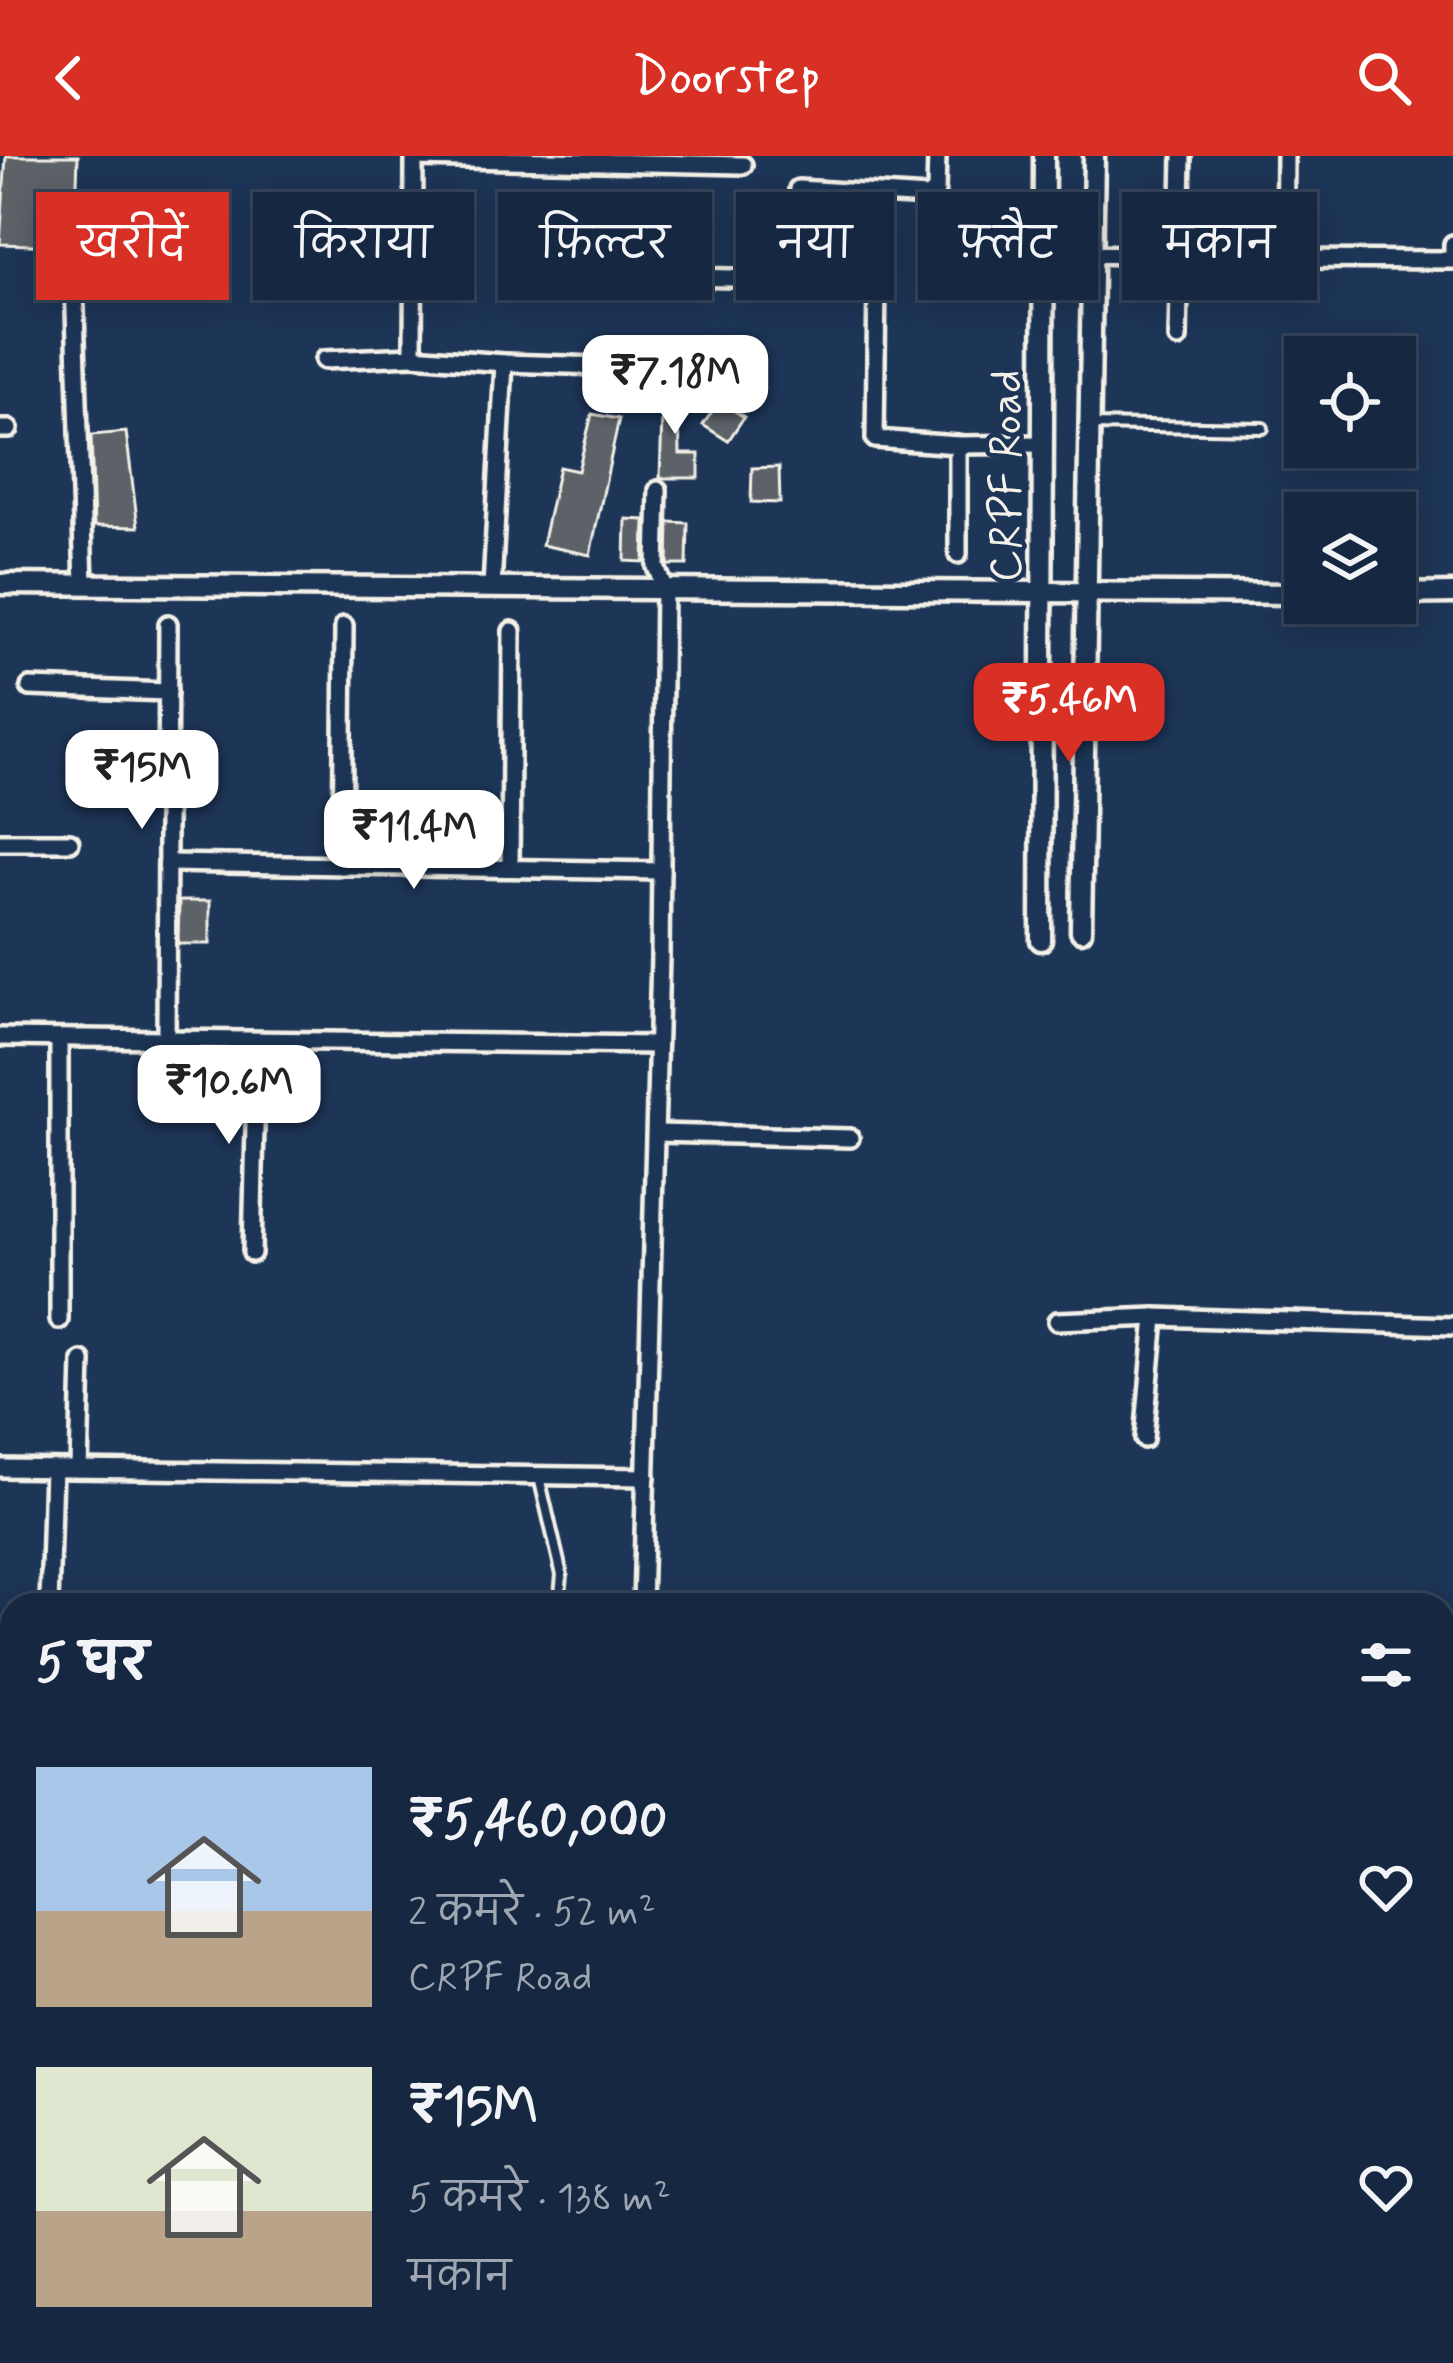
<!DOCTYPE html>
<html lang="hi">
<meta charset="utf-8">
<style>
:root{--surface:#162841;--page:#1f3048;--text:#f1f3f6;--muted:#9ea6b1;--line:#35445a;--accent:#d93025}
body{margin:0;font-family:Mynerve,"Playpen Sans Deva",sans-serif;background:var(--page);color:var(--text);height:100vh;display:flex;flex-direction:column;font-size:45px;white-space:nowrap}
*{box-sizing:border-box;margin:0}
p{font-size:39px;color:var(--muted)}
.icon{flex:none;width:66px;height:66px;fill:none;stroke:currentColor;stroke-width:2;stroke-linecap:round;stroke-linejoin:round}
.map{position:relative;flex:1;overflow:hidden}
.drawer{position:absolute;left:0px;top:1437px;width:1455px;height:771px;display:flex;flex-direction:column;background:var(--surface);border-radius:36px 36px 0 0;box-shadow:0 6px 30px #0003,0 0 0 3px var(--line)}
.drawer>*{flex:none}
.guide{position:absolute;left:36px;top:36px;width:1383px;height:108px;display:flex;gap:24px}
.controls{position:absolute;left:1284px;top:180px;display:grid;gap:24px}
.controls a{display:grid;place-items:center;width:132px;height:132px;border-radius:0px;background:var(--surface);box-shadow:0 6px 30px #0003,0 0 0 3px var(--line);font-size:60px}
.price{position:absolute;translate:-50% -102px;padding:0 27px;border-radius:24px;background:#fff;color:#222;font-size:39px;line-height:78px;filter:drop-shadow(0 3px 6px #0008)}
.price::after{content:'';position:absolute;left:50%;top:72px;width:36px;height:27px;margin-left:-18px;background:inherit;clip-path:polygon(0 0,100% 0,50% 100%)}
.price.selected{background:var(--accent);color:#fff}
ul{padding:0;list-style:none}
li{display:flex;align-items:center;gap:36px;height:300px;padding:0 36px}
li span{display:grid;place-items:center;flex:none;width:336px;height:240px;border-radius:0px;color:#555}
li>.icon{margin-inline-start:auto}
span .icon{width:144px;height:144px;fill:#fffc;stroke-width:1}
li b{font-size:51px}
h2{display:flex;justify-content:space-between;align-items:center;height:144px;padding:0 36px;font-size:51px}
.pill{padding:0 42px;border-radius:0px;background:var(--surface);box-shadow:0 6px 30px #0003,0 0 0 3px var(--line);font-size:42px;line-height:108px}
.pill.selected{background:var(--accent);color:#fff}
header{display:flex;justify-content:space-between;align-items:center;height:156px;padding:0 36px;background:var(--accent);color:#fff;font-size:54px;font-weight:600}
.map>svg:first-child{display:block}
</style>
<header><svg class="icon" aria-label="back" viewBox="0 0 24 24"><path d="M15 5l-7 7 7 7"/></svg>Doorstep<svg class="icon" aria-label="search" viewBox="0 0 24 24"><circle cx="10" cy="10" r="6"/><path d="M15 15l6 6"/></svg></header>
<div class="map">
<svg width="1453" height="2207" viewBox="0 0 1453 2207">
<rect width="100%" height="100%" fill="#1d3557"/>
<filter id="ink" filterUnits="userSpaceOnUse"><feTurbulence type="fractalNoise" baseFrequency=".00833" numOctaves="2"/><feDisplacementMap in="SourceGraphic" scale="24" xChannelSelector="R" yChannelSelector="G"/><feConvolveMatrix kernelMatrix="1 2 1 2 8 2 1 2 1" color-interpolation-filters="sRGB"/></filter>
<g filter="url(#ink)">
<g fill="#5c6267" stroke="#f4f1e8" stroke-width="3">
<path d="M 6,0 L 78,0 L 75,81 L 62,90 L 0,88 Z"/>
<path d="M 726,185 L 751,186 L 750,223 L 725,222 Z"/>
<path d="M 642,196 L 674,198 L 672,229 L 640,227 Z"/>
<path d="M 663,230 L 688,232 L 687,259 L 679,254 L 680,298 L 699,298 L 699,322 L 660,322 Z"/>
<path d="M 719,245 L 744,261 L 728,285 L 703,269 Z"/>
<path d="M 592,258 L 619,263 L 590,399 L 542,389 L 559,311 L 578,315 Z"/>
<path d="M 126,276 L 138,371 L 94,370 L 91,279 Z"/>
<path d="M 779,311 L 780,347 L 751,346 L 752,312 Z"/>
<path d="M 626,363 L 645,364 L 644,406 L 625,405 Z"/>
<path d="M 669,366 L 688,367 L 687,409 L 668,409 Z"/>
<path d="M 179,745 L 210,745 L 210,788 L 178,788 Z"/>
</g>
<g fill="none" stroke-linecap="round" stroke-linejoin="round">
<g stroke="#f4f1e8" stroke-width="16">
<g id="service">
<path d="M 1090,269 L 1263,272"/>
<path d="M 539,1321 L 562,1419 L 559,1449"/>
<path d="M 1443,1546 L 1453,1546"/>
</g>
</g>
<g stroke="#f4f1e8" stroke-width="24">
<g id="minor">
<path d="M 414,0 L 413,200 L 504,207 L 492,432"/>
<path d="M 414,2 L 743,9"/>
<path d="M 798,33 L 928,41 L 936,35 L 937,0"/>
<path d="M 73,93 L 84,428"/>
<path d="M 1092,98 L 1284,103 L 1285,0"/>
<path d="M 1284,103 L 1453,104 L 1453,88"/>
<path d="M 686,121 L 877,125 L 875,283 L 958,289 L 1043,288"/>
<path d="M 1178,182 L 1182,0"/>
<path d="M 324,204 L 413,200"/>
<path d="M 504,207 L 600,210"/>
<path d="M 0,273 L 9,273"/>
<path d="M 958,289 L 958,398"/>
<path d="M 30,531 L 168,536"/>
<path d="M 0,686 L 70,686"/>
<path d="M 167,707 L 661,715"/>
<path d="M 342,710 L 344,470"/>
<path d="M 510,711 L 512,475"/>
<path d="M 0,881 L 657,889"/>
<path d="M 166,884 L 168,468"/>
<path d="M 656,977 L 850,982"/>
<path d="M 252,1097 L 257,886"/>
<path d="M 59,1164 L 59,882"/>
<path d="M 1057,1165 L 1155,1161 L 1453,1170"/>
<path d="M 1144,1283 L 1155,1161"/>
<path d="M 0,1312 L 646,1321"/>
<path d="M 79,1313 L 82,1205"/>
<path d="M 49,1449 L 53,1313"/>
<path d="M 642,1449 L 660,801 L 664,431 L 656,411 L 658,334"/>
<path d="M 629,2207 L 629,2196"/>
</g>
</g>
<g stroke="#f4f1e8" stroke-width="27">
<g id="tertiary">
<path d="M 0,428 L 1305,438"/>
<path d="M 1395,438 L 1453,437"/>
<path d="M 1081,775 L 1094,0"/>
<path d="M 1041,784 L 1044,0"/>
</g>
</g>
<use href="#service" stroke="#1d3557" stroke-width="8"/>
<use href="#minor" stroke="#1d3557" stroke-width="15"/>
<use href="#tertiary" stroke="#1d3557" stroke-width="18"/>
</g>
</g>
<g text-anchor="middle" stroke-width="9" stroke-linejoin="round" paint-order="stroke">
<g font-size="45" fill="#f4f1e8" stroke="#1d3557">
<text transform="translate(1004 320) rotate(-90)" y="16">CRPF Road</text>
</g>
</g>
</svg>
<div class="controls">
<a><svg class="icon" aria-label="locate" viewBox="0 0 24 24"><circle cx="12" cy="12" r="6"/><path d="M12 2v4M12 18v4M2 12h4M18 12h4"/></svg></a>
<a><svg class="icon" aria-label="layers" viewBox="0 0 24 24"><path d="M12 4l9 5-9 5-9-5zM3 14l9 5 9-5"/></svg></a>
</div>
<b class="price" style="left:675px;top:281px">₹7.18M</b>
<b class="price selected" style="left:1069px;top:609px">₹5.46M</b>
<b class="price" style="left:142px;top:676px">₹15M</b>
<b class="price" style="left:414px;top:736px">₹11.4M</b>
<b class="price" style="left:229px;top:991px">₹10.6M</b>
<div class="guide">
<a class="pill selected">खरीदें</a>
<a class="pill">किराया</a>
<a class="pill">फ़िल्टर</a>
<a class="pill">नया</a>
<a class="pill">फ़्लैट</a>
<a class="pill">मकान</a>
</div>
<section class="drawer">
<h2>5 घर<svg class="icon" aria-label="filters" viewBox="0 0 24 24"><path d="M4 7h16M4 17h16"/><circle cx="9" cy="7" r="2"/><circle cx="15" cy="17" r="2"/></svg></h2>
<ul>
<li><span style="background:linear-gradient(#a9c7e8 60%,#b9a48a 0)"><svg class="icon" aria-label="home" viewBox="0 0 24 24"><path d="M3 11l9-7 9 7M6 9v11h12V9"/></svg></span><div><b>₹5,460,000</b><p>2 कमरे · 52 m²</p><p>CRPF Road</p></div><svg class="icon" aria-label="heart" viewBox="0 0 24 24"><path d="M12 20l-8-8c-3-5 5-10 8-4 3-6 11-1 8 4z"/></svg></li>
<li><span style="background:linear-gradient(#dfe7d0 60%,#b9a48a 0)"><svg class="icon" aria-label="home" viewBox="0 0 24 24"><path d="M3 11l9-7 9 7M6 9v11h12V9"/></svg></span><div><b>₹15M</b><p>5 कमरे · 138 m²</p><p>मकान</p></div><svg class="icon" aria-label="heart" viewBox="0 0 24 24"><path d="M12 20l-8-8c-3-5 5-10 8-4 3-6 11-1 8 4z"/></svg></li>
</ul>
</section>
</div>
